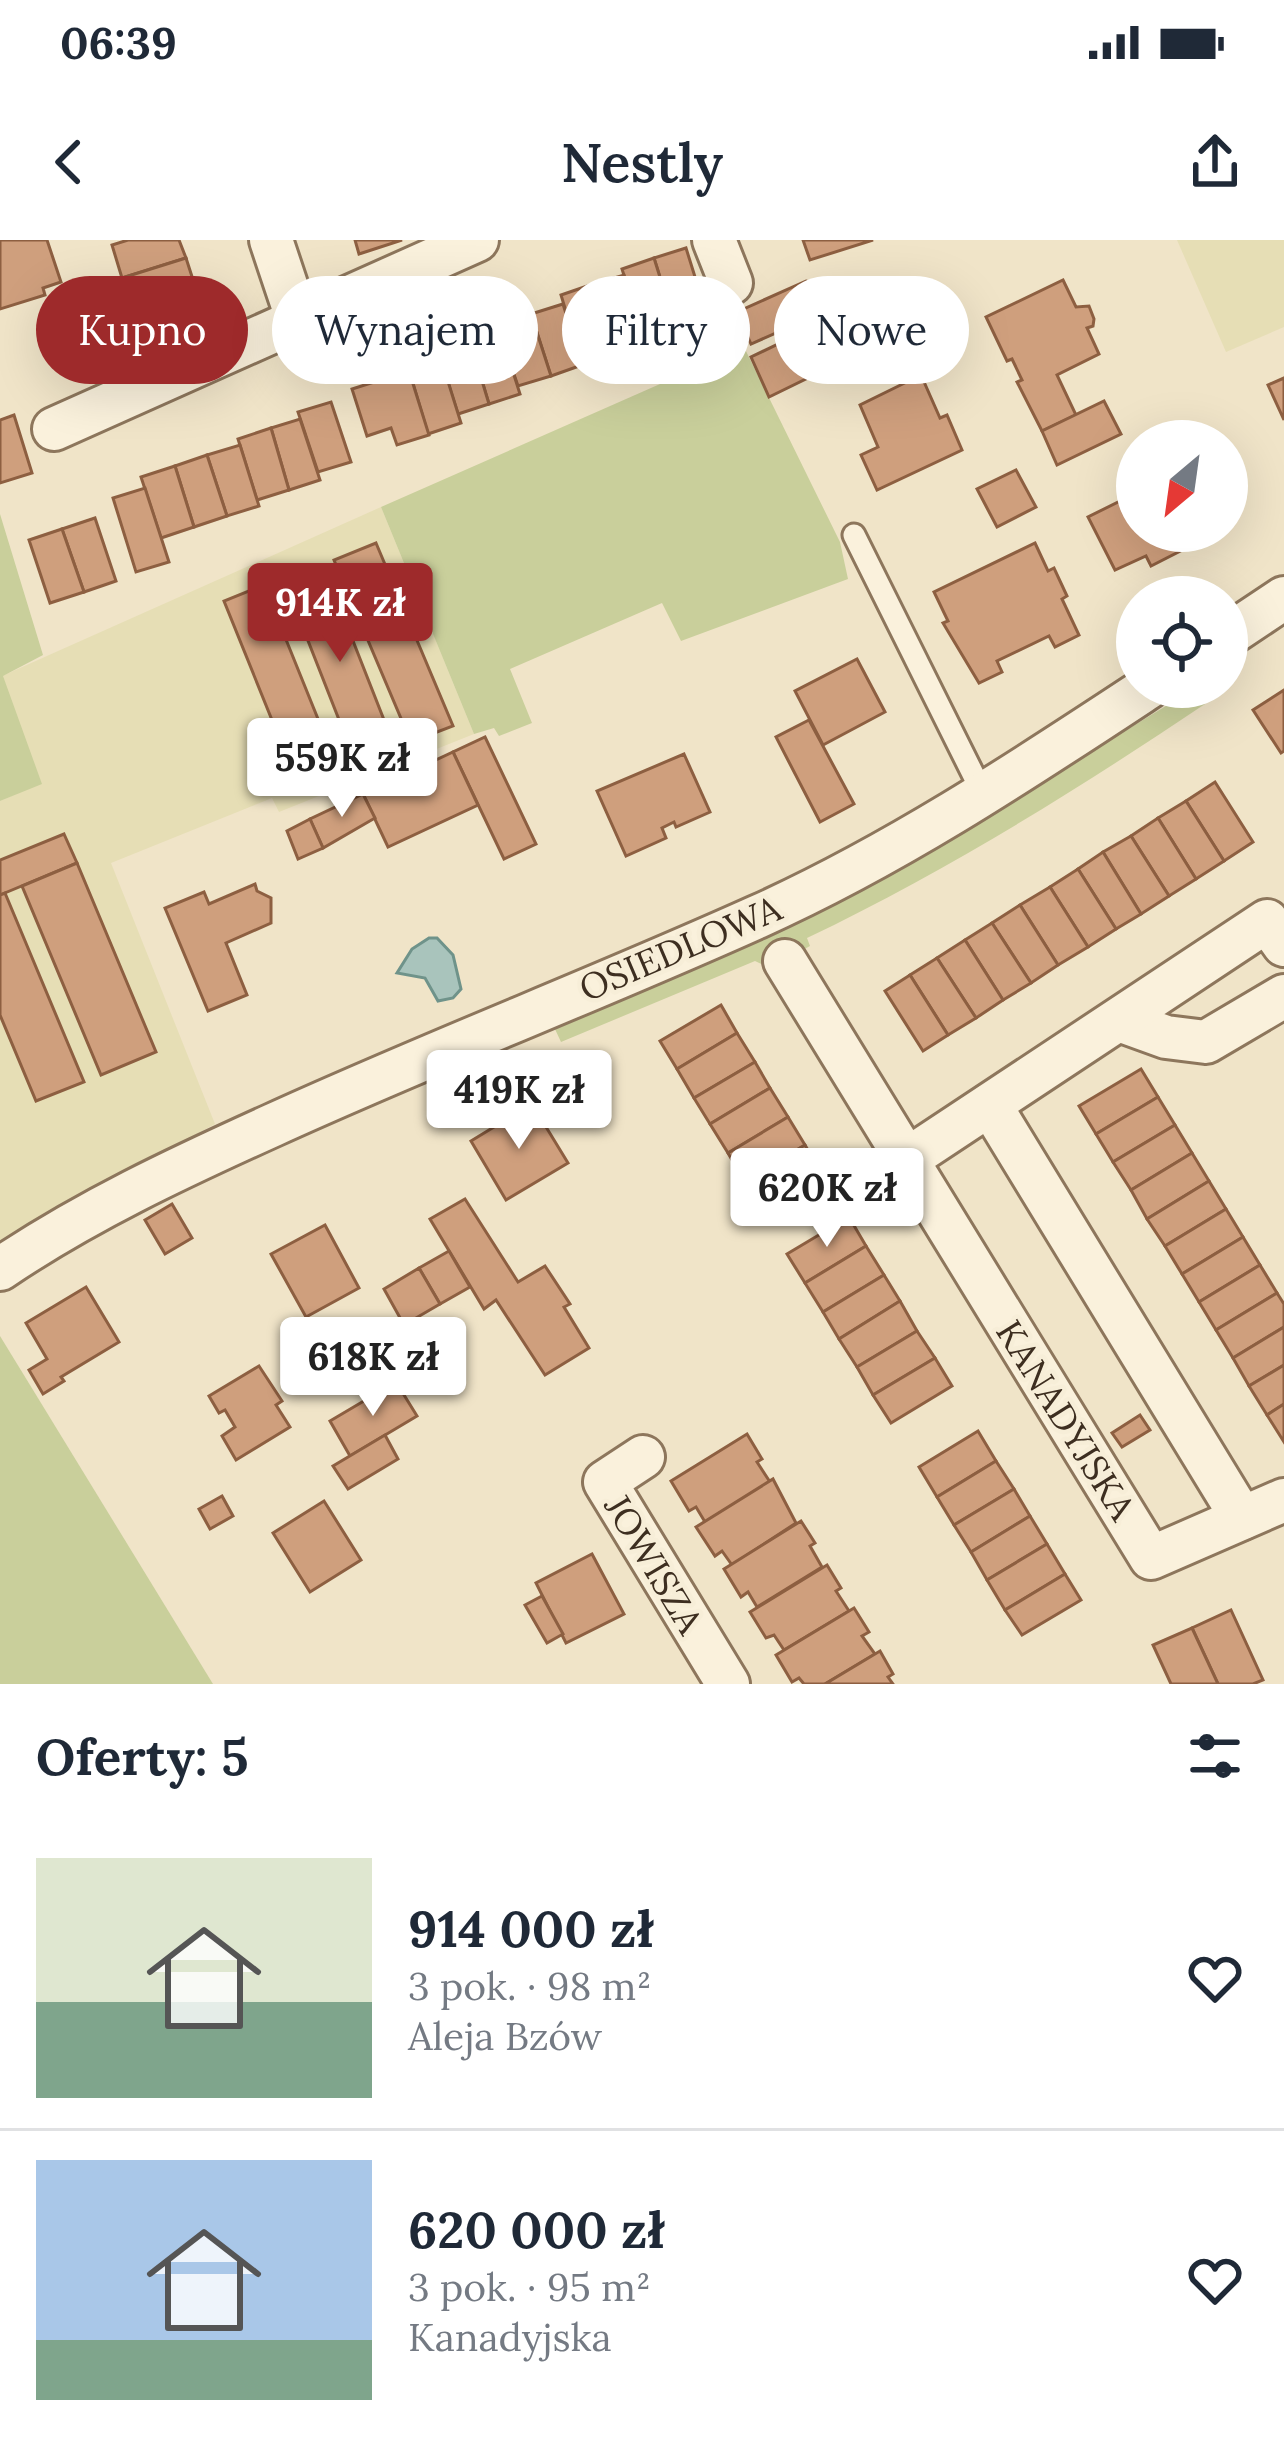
<!DOCTYPE html>
<html lang="pl">
<meta charset="utf-8">
<style>
:root{--surface:#fff;--page:#f6f6f7;--text:#1f2937;--muted:#747a83;--line:#e0e1e3;--accent:#9e2a2b}
body{margin:0;font-family:Lora,serif;background:var(--page);color:var(--text);height:100vh;display:flex;flex-direction:column;font-size:45px;white-space:nowrap}
*{box-sizing:border-box;margin:0}
p{font-size:39px;color:var(--muted)}
.icon{flex:none;width:66px;height:66px;fill:none;stroke:currentColor;stroke-width:2;stroke-linecap:round;stroke-linejoin:round}
.map{position:relative;height:1444px;overflow:hidden}
.sheet{display:flex;flex-direction:column;background:var(--surface);flex:1}
.sheet>*{flex:none}
.guide{position:absolute;left:36px;top:36px;width:1212px;height:108px;display:flex;gap:24px}
.needle{width:78px;rotate:209deg}
.tools{position:absolute;left:1116px;top:180px;display:grid;gap:24px}
.tools a{display:grid;place-items:center;width:132px;height:132px;border-radius:50%;background:var(--surface);box-shadow:0 12px 48px #0002;font-size:60px}
.price{position:absolute;translate:-50% -102px;padding:0 27px;border-radius:12px;background:#fff;color:#222;font-size:39px;line-height:78px;filter:drop-shadow(0 3px 6px #0008)}
.price::after{content:'';position:absolute;left:50%;top:72px;width:36px;height:27px;margin-left:-18px;background:inherit;clip-path:polygon(0 0,100% 0,50% 100%)}
.price.on{background:var(--accent);color:#fff}
ul{padding:0;list-style:none}
li{display:flex;align-items:center;gap:36px;height:300px;padding:0 36px}
li+li{border-top:3px solid var(--line)}
li span{display:grid;place-items:center;flex:none;width:336px;height:240px;border-radius:0px;color:#555}
li>.icon{margin-inline-start:auto}
span .icon{width:144px;height:144px;fill:#fffc;stroke-width:1}
li b{font-size:51px}
h2{display:flex;justify-content:space-between;align-items:center;height:144px;padding:0 36px;font-size:51px}
.pill{padding:0 42px;border-radius:54px;background:var(--surface);box-shadow:0 12px 48px #0002;font-size:42px;line-height:108px}
.pill.on{background:var(--accent);color:#fff}
.status{display:flex;justify-content:space-between;align-items:center;height:84px;padding:0 60px;background:var(--surface);direction:ltr}
.status svg{height:33px;fill:currentColor}
header{display:flex;justify-content:space-between;align-items:center;height:156px;padding:0 36px;background:var(--surface);font-size:54px;font-weight:600}
.map>svg:first-child{display:block}
</style>
<div class="status"><b>06:39</b><svg viewBox="0 0 49 12"><path d="M0 12V9h3v3zM5 12V6h3v6zM10 12V3h3v9zM15 12V0h3v12zM26 1h20v11H26zM47 4h2v5h-2z"/></svg></div>
<header><svg class="icon" aria-label="back" viewBox="0 0 24 24"><path d="M15 5l-7 7 7 7"/></svg>Nestly<svg class="icon" aria-label="share" viewBox="0 0 24 24"><path d="M12 15V3M7 8l5-5 5 5M5 13v7h14v-7"/></svg></header>
<div class="map">
<svg width="1284" height="1444" viewBox="0 0 1284 1444">
<rect width="100%" height="100%" fill="#f0e4c8"/>
<g fill="#e6deb5">
<path d="M 1177,0 L 1284,0 L 1284,87 L 1226,112 Z"/>
<path d="M 381,267 L 474,494 L 279,572 L 272,558 L 111,623 L 215,884 L 0,1002 L 0,561 L 41,543 L 2,436 Z"/>
</g>
<g fill="#c9cf9b">
<path d="M 744,107 L 840,302 L 848,339 L 681,401 L 662,363 L 510,429 L 532,483 L 499,496 L 494,488 L 474,494 L 381,267 Z"/>
<path d="M 0,274 L 43,415 L 3,436 L 42,544 L 0,561 Z"/>
<path d="M 1197,447 L 1205,464 C 1077,550 947,631 807,698 L 810,706 L 770,728 L 755,721 L 561,802 L 554,787 L 543,792 L 545,783 L 827,659 L 1048,538 Z"/>
<path d="M 0,1096 L 213,1444 L 0,1444 Z"/>
</g>
<path fill="#a9c4bc" stroke="#6f938a" stroke-width="3" d="M 429,698 L 437,698 L 453,715 L 461,749 L 453,758 L 438,761 L 425,738 L 397,733 L 412,709 Z"/>
<g fill="#cf9f7d" stroke="#8d5f41" stroke-width="3">
<path d="M 0,0 L 47,0 L 61,42 L 43,48 L 45,55 L 0,69 Z"/>
<path d="M 128,0 L 179,0 L 186,18 L 122,38 L 112,5 Z"/>
<path d="M 355,0 L 402,0 L 359,14 Z"/>
<path d="M 803,0 L 873,0 L 810,20 Z"/>
<path d="M 686,8 L 705,69 L 673,79 L 654,18 Z"/>
<path d="M 186,18 L 196,49 L 132,70 L 122,38 Z"/>
<path d="M 654,18 L 673,79 L 641,90 L 622,29 Z"/>
<path d="M 624,35 L 643,97 L 611,107 L 593,44 Z"/>
<path d="M 1063,40 L 1076,67 L 1089,66 L 1094,79 L 1093,86 L 1087,88 L 1099,114 L 1057,135 L 1076,175 L 1042,191 L 1017,142 L 1022,140 L 1012,119 L 1007,121 L 986,77 Z"/>
<path d="M 806,41 L 817,45 L 828,70 L 751,104 L 737,72 Z"/>
<path d="M 593,44 L 611,107 L 580,118 L 561,55 Z"/>
<path d="M 563,64 L 582,125 L 551,136 L 531,74 Z"/>
<path d="M 531,74 L 551,136 L 518,146 L 497,85 Z"/>
<path d="M 500,91 L 520,154 L 489,164 L 470,101 Z"/>
<path d="M 799,94 L 818,133 L 769,157 L 751,117 Z"/>
<path d="M 470,101 L 489,164 L 458,174 L 438,111 Z"/>
<path d="M 441,119 L 461,183 L 428,194 L 409,130 Z"/>
<path d="M 409,131 L 429,195 L 397,205 L 391,188 L 367,196 L 352,149 Z"/>
<path d="M 921,135 L 940,178 L 947,175 L 962,210 L 877,250 L 861,215 L 878,207 L 860,165 Z"/>
<path d="M 1284,138 L 1284,180 L 1268,145 Z"/>
<path d="M 1104,161 L 1121,194 L 1057,225 L 1042,191 Z"/>
<path d="M 331,162 L 351,222 L 318,232 L 298,172 Z"/>
<path d="M 14,175 L 32,233 L 0,243 L 0,180 Z"/>
<path d="M 300,179 L 320,240 L 289,250 L 271,188 Z"/>
<path d="M 271,188 L 289,250 L 257,260 L 238,199 Z"/>
<path d="M 240,205 L 259,266 L 227,276 L 207,215 Z"/>
<path d="M 207,215 L 227,276 L 194,287 L 175,226 Z"/>
<path d="M 175,226 L 194,287 L 161,298 L 141,237 Z"/>
<path d="M 1016,230 L 1036,267 L 997,287 L 977,249 Z"/>
<path d="M 1137,238 L 1137,291 L 1185,291 L 1192,305 L 1151,326 L 1146,316 L 1115,330 L 1088,277 L 1128,257 L 1123,245 Z"/>
<path d="M 145,248 L 169,322 L 136,332 L 113,258 Z"/>
<path d="M 95,278 L 116,341 L 84,352 L 62,289 Z"/>
<path d="M 62,289 L 84,352 L 50,363 L 29,300 Z"/>
<path d="M 376,303 L 453,486 L 411,502 L 334,320 Z"/>
<path d="M 1035,303 L 1048,331 L 1054,328 L 1067,356 L 1062,359 L 1079,395 L 1055,407 L 1049,396 L 997,421 L 1002,432 L 979,443 L 943,383 L 948,381 L 934,352 Z"/>
<path d="M 324,327 L 395,508 L 356,523 L 285,342 Z"/>
<path d="M 264,345 L 339,531 L 299,547 L 224,361 Z"/>
<path d="M 857,419 L 885,472 L 823,505 L 795,451 Z"/>
<path d="M 1284,450 L 1284,511 L 1281,513 L 1253,470 Z"/>
<path d="M 809,480 L 854,564 L 820,582 L 776,497 Z"/>
<path d="M 485,497 L 536,604 L 504,619 L 453,512 Z"/>
<path d="M 453,512 L 478,565 L 388,607 L 363,554 Z"/>
<path d="M 684,514 L 710,572 L 676,587 L 674,582 L 662,588 L 666,598 L 626,616 L 597,551 Z"/>
<path d="M 1215,542 L 1253,602 L 1224,621 L 1186,561 Z"/>
<path d="M 363,554 L 375,578 L 323,608 L 310,579 Z"/>
<path d="M 1186,561 L 1224,621 L 1196,639 L 1158,578 Z"/>
<path d="M 1158,578 L 1196,639 L 1169,656 L 1131,596 Z"/>
<path d="M 310,579 L 323,608 L 298,619 L 287,591 Z"/>
<path d="M 64,594 L 77,623 L 0,655 L 0,620 Z"/>
<path d="M 1131,596 L 1169,656 L 1141,674 L 1103,612 Z"/>
<path d="M 1103,612 L 1141,674 L 1116,689 L 1078,629 Z"/>
<path d="M 77,623 L 156,812 L 101,835 L 22,646 Z"/>
<path d="M 1078,629 L 1116,689 L 1088,707 L 1050,647 Z"/>
<path d="M 255,644 L 257,651 L 271,658 L 271,683 L 226,703 L 247,755 L 208,771 L 165,668 L 204,652 L 209,664 Z"/>
<path d="M 1050,647 L 1088,707 L 1058,725 L 1020,665 Z"/>
<path d="M 5,653 L 84,842 L 36,861 L 0,775 L 0,655 Z"/>
<path d="M 1020,665 L 1058,725 L 1031,743 L 992,683 Z"/>
<path d="M 992,683 L 1031,743 L 1003,760 L 965,700 Z"/>
<path d="M 965,700 L 1003,760 L 976,778 L 937,718 Z"/>
<path d="M 937,718 L 976,778 L 948,795 L 910,735 Z"/>
<path d="M 910,735 L 948,795 L 923,811 L 885,751 Z"/>
<path d="M 721,765 L 737,793 L 677,829 L 660,801 Z"/>
<path d="M 737,793 L 755,822 L 694,858 L 677,829 Z"/>
<path d="M 755,822 L 770,848 L 710,884 L 694,858 Z"/>
<path d="M 1141,829 L 1158,857 L 1096,894 L 1079,866 Z"/>
<path d="M 770,848 L 788,877 L 728,913 L 710,884 Z"/>
<path d="M 1158,857 L 1175,885 L 1113,922 L 1096,894 Z"/>
<path d="M 532,864 L 568,923 L 506,960 L 471,901 Z"/>
<path d="M 788,877 L 805,905 L 744,941 L 728,913 Z"/>
<path d="M 1175,885 L 1192,913 L 1131,950 L 1113,922 Z"/>
<path d="M 805,905 L 822,934 L 761,970 L 744,941 Z"/>
<path d="M 1192,913 L 1209,941 L 1147,979 L 1131,950 Z"/>
<path d="M 1209,941 L 1226,969 L 1165,1006 L 1147,979 Z"/>
<path d="M 465,959 L 518,1042 L 545,1026 L 570,1064 L 564,1067 L 589,1108 L 545,1135 L 496,1060 L 484,1069 L 430,979 Z"/>
<path d="M 172,964 L 192,998 L 165,1014 L 145,980 Z"/>
<path d="M 1226,969 L 1243,997 L 1182,1034 L 1165,1006 Z"/>
<path d="M 849,977 L 866,1006 L 805,1043 L 787,1014 Z"/>
<path d="M 325,985 L 359,1048 L 306,1077 L 271,1014 Z"/>
<path d="M 1243,997 L 1260,1025 L 1199,1062 L 1182,1034 Z"/>
<path d="M 866,1006 L 884,1035 L 823,1072 L 805,1043 Z"/>
<path d="M 449,1011 L 470,1047 L 440,1064 L 419,1028 Z"/>
<path d="M 1260,1025 L 1277,1053 L 1216,1090 L 1199,1062 Z"/>
<path d="M 419,1028 L 440,1064 L 404,1085 L 384,1049 Z"/>
<path d="M 884,1035 L 900,1061 L 839,1099 L 823,1072 Z"/>
<path d="M 86,1047 L 119,1102 L 61,1137 L 64,1141 L 43,1154 L 29,1130 L 47,1119 L 26,1083 Z"/>
<path d="M 1277,1053 L 1284,1064 L 1284,1087 L 1233,1118 L 1216,1090 Z"/>
<path d="M 900,1061 L 917,1091 L 857,1127 L 839,1099 Z"/>
<path d="M 1284,1087 L 1284,1125 L 1249,1146 L 1233,1118 Z"/>
<path d="M 917,1091 L 935,1118 L 873,1155 L 857,1127 Z"/>
<path d="M 935,1118 L 952,1146 L 891,1183 L 873,1155 Z"/>
<path d="M 1284,1125 L 1284,1164 L 1267,1175 L 1249,1146 Z"/>
<path d="M 259,1126 L 282,1161 L 276,1165 L 290,1187 L 236,1220 L 222,1196 L 235,1187 L 225,1170 L 219,1173 L 209,1156 Z"/>
<path d="M 396,1142 L 417,1176 L 350,1216 L 330,1181 Z"/>
<path d="M 1284,1164 L 1284,1202 L 1267,1175 Z"/>
<path d="M 1140,1175 L 1150,1190 L 1122,1207 L 1112,1193 Z"/>
<path d="M 978,1191 L 996,1221 L 937,1257 L 919,1227 Z"/>
<path d="M 747,1194 L 762,1219 L 757,1222 L 770,1242 L 705,1282 L 696,1267 L 689,1271 L 671,1241 Z"/>
<path d="M 385,1195 L 398,1219 L 348,1249 L 333,1226 Z"/>
<path d="M 996,1221 L 1014,1249 L 954,1285 L 937,1257 Z"/>
<path d="M 773,1239 L 796,1283 L 732,1325 L 722,1311 L 715,1316 L 696,1287 Z"/>
<path d="M 1014,1249 L 1030,1276 L 971,1312 L 954,1285 Z"/>
<path d="M 222,1256 L 233,1276 L 210,1289 L 199,1269 Z"/>
<path d="M 324,1261 L 361,1320 L 310,1352 L 273,1293 Z"/>
<path d="M 1030,1276 L 1047,1304 L 987,1340 L 971,1312 Z"/>
<path d="M 801,1281 L 815,1303 L 810,1306 L 822,1327 L 757,1367 L 748,1352 L 741,1357 L 724,1329 Z"/>
<path d="M 1047,1304 L 1065,1334 L 1005,1370 L 987,1340 Z"/>
<path d="M 592,1314 L 624,1374 L 566,1403 L 536,1343 Z"/>
<path d="M 827,1325 L 841,1348 L 836,1351 L 849,1371 L 784,1410 L 774,1395 L 766,1398 L 750,1372 Z"/>
<path d="M 1065,1334 L 1081,1360 L 1022,1395 L 1005,1370 Z"/>
<path d="M 542,1356 L 563,1394 L 547,1403 L 525,1365 Z"/>
<path d="M 854,1368 L 869,1392 L 862,1396 L 875,1414 L 825,1444 L 804,1444 L 799,1438 L 792,1442 L 776,1415 Z"/>
<path d="M 1231,1370 L 1263,1440 L 1253,1444 L 1218,1444 L 1192,1388 Z"/>
<path d="M 1192,1388 L 1218,1444 L 1171,1444 L 1153,1405 Z"/>
<path d="M 880,1411 L 893,1434 L 888,1437 L 893,1444 L 825,1444 Z"/>
</g>
<g fill="none" stroke-linecap="round" stroke-linejoin="round">
<g stroke="#8d765c" stroke-width="27">
<path id="service" d="M 854,295 L 982,552"/>
</g>
<g stroke="#8d765c" stroke-width="48">
<g id="minor">
<path d="M 271,0 L 298,81"/>
<path d="M 714,0 L 731,43"/>
<path d="M 54,189 L 477,0"/>
<path d="M 1227,396 L 1284,358"/>
<path d="M 785,721 L 1151,1318 L 1284,1260"/>
<path d="M 1119,780 L 1166,797 L 1206,802 L 1284,756"/>
<path d="M 990,865 L 1242,1278"/>
<path d="M 906,920 L 1267,681 L 1284,705"/>
<path d="M 0,1029 C 86,971 178,928 273,885 C 433,812 597,749 757,677 C 895,615 1023,530 1149,447"/>
<path d="M 643,1217 L 605,1242 L 728,1444"/>
</g>
</g>
<use href="#service" stroke="#faf1dc" stroke-width="21"/>
<use href="#minor" stroke="#faf1dc" stroke-width="42"/>
</g>
<g text-anchor="middle" stroke-width="9" stroke-linejoin="round" paint-order="stroke">
<g font-size="36" fill="#3d2e20" stroke="#f7eed8">
<text transform="translate(680 708) rotate(-23)" y="13">OSIEDLOWA</text>
<text transform="translate(1066 1180) rotate(58)" y="13">KANADYJSKA</text>
<text transform="translate(654 1324) rotate(59)" y="13">JOWISZA</text>
</g>
</g>
</svg>
<div class="tools">
<a><svg class="needle" viewBox="-14 -14 28 28"><path d="M0-13l5 13h-10z" fill="#e53935"/><path d="M0 13l5-13h-10z" fill="#747a83"/></svg></a>
<a><svg class="icon" aria-label="locate" viewBox="0 0 24 24"><circle cx="12" cy="12" r="6"/><path d="M12 2v4M12 18v4M2 12h4M18 12h4"/></svg></a>
</div>
<b class="price on" style="left:340px;top:425px">914K zł</b>
<b class="price" style="left:342px;top:580px">559K zł</b>
<b class="price" style="left:519px;top:912px">419K zł</b>
<b class="price" style="left:827px;top:1010px">620K zł</b>
<b class="price" style="left:373px;top:1179px">618K zł</b>
<div class="guide">
<a class="pill on">Kupno</a>
<a class="pill">Wynajem</a>
<a class="pill">Filtry</a>
<a class="pill">Nowe</a>
</div>
</div>
<section class="sheet">
<h2>Oferty: 5<svg class="icon" aria-label="filters" viewBox="0 0 24 24"><path d="M4 7h16M4 17h16"/><circle cx="9" cy="7" r="2"/><circle cx="15" cy="17" r="2"/></svg></h2>
<ul>
<li><span style="background:linear-gradient(#dfe7d0 60%,#7fa58c 0)"><svg class="icon" aria-label="home" viewBox="0 0 24 24"><path d="M3 11l9-7 9 7M6 9v11h12V9"/></svg></span><div><b>914 000 zł</b><p>3 pok. · 98 m²</p><p>Aleja Bzów</p></div><svg class="icon" aria-label="heart" viewBox="0 0 24 24"><path d="M12 20l-8-8c-3-5 5-10 8-4 3-6 11-1 8 4z"/></svg></li>
<li><span style="background:linear-gradient(#a9c7e8 75%,#7fa58c 0)"><svg class="icon" aria-label="home" viewBox="0 0 24 24"><path d="M3 11l9-7 9 7M6 9v11h12V9"/></svg></span><div><b>620 000 zł</b><p>3 pok. · 95 m²</p><p>Kanadyjska</p></div><svg class="icon" aria-label="heart" viewBox="0 0 24 24"><path d="M12 20l-8-8c-3-5 5-10 8-4 3-6 11-1 8 4z"/></svg></li>
</ul>
</section>
